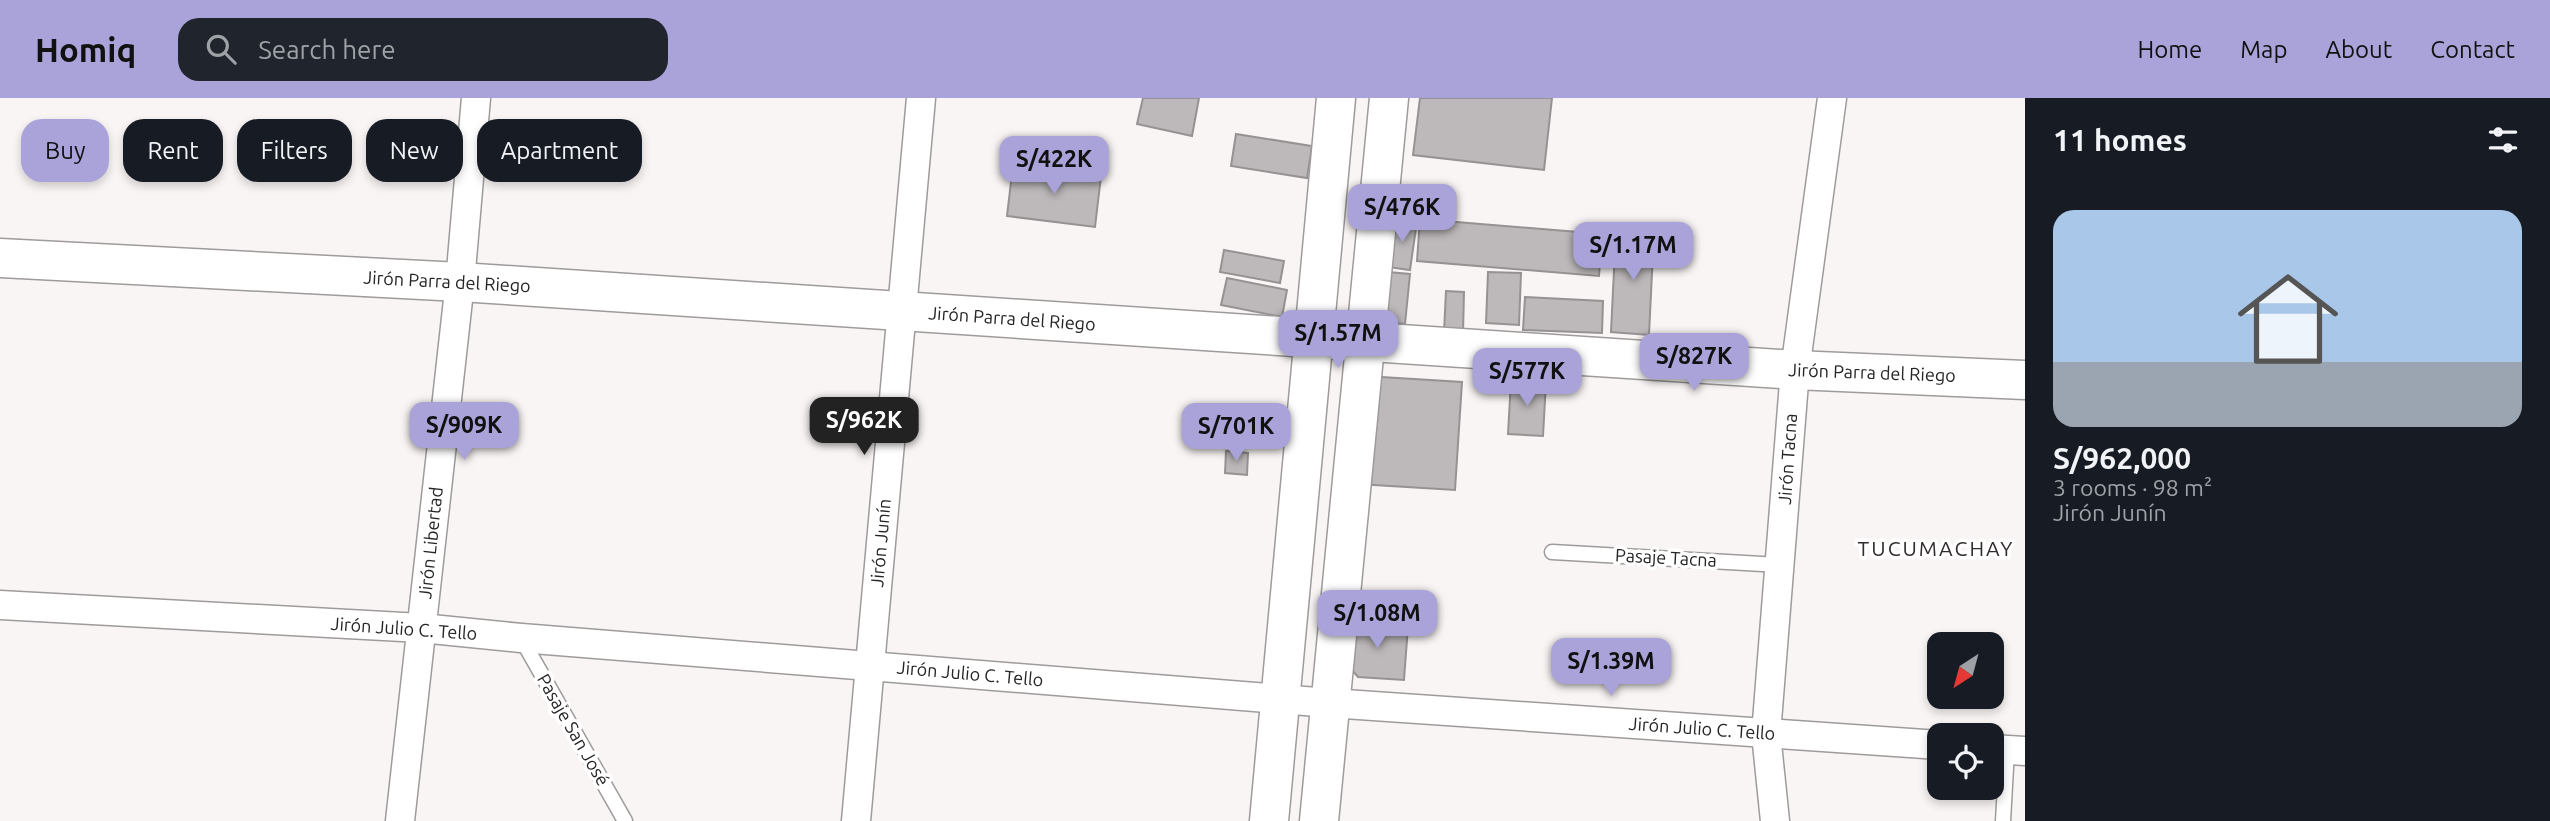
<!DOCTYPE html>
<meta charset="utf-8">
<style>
:root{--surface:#171b24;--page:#20242c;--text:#f1f3f6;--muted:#9ea1a6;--line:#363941;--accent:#aaa3da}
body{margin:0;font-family:Ubuntu,sans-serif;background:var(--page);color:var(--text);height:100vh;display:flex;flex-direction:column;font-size:26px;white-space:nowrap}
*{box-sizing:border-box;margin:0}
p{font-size:23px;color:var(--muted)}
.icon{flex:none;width:38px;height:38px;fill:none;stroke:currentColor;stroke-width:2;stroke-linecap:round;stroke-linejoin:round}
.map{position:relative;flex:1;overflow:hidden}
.drawer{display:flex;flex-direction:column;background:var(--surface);width:525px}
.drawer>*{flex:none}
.top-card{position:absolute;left:21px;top:21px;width:665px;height:63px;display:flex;gap:14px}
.needle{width:46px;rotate:216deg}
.tools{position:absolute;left:1927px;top:534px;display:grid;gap:14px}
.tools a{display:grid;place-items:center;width:77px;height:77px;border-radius:14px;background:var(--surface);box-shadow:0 4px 10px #0003;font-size:35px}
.price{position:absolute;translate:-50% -60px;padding:0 16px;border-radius:14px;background:var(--accent);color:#111;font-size:23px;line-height:46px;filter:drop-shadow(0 2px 4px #0008)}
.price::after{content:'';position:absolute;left:50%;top:42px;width:21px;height:16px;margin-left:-10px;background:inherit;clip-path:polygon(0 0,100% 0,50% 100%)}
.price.current{background:#222;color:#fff}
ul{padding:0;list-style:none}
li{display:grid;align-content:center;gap:14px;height:371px;padding:0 28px}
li+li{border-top:2px solid var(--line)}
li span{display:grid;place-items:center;height:217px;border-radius:21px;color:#555}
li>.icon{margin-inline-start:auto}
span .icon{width:126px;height:126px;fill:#fffc;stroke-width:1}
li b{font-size:30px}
h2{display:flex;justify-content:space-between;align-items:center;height:84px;padding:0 28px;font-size:30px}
.pill{padding:0 24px;border-radius:21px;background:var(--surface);box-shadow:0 4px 10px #0003;font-size:24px;line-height:63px}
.pill.current{background:var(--accent);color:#111}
header{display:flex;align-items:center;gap:42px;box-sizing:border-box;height:98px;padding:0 35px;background:var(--accent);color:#111}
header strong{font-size:33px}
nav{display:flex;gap:38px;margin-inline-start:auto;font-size:24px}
.search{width:490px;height:63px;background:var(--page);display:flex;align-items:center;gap:18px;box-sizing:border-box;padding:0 24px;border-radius:21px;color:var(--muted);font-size:26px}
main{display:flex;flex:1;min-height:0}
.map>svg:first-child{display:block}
</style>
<header>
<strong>Homiq</strong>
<div class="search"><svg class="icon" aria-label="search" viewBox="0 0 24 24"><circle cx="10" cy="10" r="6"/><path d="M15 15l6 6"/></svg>Search here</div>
<nav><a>Home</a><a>Map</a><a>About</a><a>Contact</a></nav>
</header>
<main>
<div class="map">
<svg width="2025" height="723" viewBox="0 0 2025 723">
<rect width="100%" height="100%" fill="#f9f5f4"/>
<g fill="#bdb9ba" stroke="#969293" stroke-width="2">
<path d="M 1143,0 L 1199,0 L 1192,38 L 1137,26 Z"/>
<path d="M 1420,0 L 1552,0 L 1544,72 L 1413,57 Z"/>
<path d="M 1236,36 L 1312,48 L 1307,80 L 1231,68 Z"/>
<path d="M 1013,67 L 1101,78 L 1095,129 L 1007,118 Z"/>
<path d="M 1395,120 L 1417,123 L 1410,172 L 1388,169 Z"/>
<path d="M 1420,121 L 1602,136 L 1599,178 L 1417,163 Z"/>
<path d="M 1616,131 L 1654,133 L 1649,237 L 1611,234 Z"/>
<path d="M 1224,152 L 1284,163 L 1280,185 L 1220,174 Z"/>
<path d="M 1388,174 L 1410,176 L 1405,226 L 1382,224 Z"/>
<path d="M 1488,174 L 1521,175 L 1519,227 L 1486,225 Z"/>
<path d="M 1227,180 L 1287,192 L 1282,219 L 1221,207 Z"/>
<path d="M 1446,193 L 1464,194 L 1463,235 L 1444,234 Z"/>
<path d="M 1525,199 L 1603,203 L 1602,235 L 1523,232 Z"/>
<path d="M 1365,278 L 1462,284 L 1455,392 L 1358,386 Z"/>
<path d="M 1511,282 L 1546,284 L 1543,338 L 1508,336 Z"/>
<path d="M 1226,353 L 1248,355 L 1247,377 L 1225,375 Z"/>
<path d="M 1348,523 L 1408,528 L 1404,582 L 1358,579 L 1345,564 Z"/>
</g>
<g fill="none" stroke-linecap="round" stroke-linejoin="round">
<g stroke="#9f9b9b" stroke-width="17">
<g id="lane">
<path d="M 1552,454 L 1780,467"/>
<path d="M 521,540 L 625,723"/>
<path d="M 2003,723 L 2007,652"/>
</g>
</g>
<g stroke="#9f9b9b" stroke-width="31">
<g id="street">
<path d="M 0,507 L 421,530 L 521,540 L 1330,605 L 1939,647"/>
<path d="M 1992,651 L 2025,653"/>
<path d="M 400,723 L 460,184 L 476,0"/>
<path d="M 856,723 L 921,0"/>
<path d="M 1775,723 L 1766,636 L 1795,272 L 1832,0"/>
</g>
</g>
<g stroke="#9f9b9b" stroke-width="41">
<path id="secondary" d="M 0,160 L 460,184 L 1795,272 L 2025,282"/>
</g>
<g stroke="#9f9b9b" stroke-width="41">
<g id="highway">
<path d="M 1269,723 L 1336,0"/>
<path d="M 1319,723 L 1389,0"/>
</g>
</g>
<use href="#lane" stroke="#fff" stroke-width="14"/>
<use href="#street" stroke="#fff" stroke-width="28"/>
<use href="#secondary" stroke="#fff" stroke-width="38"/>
<use href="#highway" stroke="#fff" stroke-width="38"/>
</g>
<g text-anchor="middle" stroke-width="7" stroke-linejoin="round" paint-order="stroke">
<g font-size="18" fill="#262424" stroke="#fff">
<text transform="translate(447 184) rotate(3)" y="6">Jirón Parra del Riego</text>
<text transform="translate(1012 221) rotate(4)" y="6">Jirón Parra del Riego</text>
<text transform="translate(1872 275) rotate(2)" y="6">Jirón Parra del Riego</text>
<text transform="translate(1788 361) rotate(-86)" y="6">Jirón Tacna</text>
<text transform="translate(431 445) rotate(-84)" y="6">Jirón Libertad</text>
<text transform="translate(881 445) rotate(-85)" y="6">Jirón Junín</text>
<text transform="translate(1666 460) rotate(3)" y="6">Pasaje Tacna</text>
<text transform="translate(404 531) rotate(4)" y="6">Jirón Julio C. Tello</text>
<text transform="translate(970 576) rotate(5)" y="6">Jirón Julio C. Tello</text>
<text transform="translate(1702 631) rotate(4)" y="6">Jirón Julio C. Tello</text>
<text transform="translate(573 632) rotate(60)" y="6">Pasaje San José</text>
</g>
<g font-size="21" letter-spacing="2" fill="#302d2c" stroke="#fff">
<text x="1936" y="458">TUCUMACHAY</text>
</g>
</g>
</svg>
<div class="tools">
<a><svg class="needle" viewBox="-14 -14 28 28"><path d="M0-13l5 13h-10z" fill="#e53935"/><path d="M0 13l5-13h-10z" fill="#9ea1a6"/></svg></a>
<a><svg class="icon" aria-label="locate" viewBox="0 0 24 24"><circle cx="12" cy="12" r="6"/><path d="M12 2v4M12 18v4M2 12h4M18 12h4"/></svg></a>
</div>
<b class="price" style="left:1054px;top:98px">S/422K</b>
<b class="price" style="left:1402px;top:146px">S/476K</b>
<b class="price" style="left:1633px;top:184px">S/1.17M</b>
<b class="price" style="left:1338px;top:272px">S/1.57M</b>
<b class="price" style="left:1694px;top:295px">S/827K</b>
<b class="price" style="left:1527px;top:310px">S/577K</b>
<b class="price current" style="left:864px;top:359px">S/962K</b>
<b class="price" style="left:464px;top:364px">S/909K</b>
<b class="price" style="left:1236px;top:365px">S/701K</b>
<b class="price" style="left:1377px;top:552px">S/1.08M</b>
<b class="price" style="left:1611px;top:600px">S/1.39M</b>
<div class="top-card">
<a class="pill current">Buy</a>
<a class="pill">Rent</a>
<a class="pill">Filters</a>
<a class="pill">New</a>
<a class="pill">Apartment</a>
</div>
</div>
<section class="drawer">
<h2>11 homes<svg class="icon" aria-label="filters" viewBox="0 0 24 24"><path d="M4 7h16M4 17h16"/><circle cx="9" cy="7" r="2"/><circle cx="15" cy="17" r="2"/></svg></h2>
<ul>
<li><span style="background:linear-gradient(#a9c7e8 70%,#9aa5b1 0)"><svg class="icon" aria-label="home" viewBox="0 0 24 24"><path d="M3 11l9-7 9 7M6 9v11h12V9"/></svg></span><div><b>S/962,000</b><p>3 rooms · 98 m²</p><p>Jirón Junín</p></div></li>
</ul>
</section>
</main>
